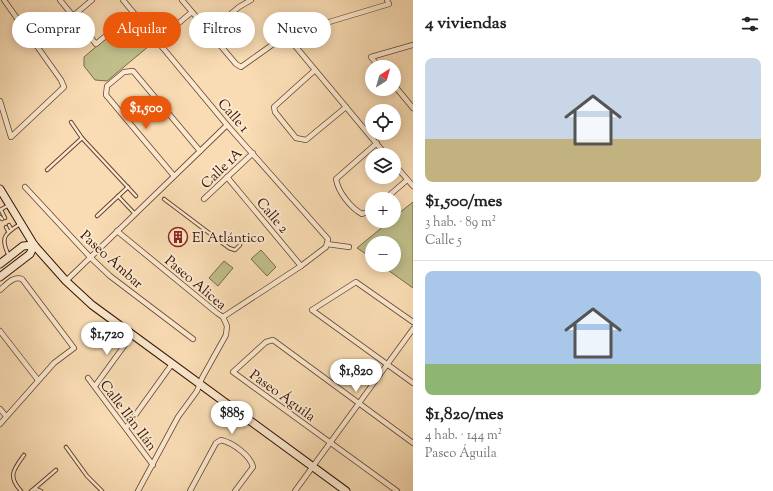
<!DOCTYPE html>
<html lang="es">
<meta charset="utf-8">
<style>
:root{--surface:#fff;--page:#f6f6f6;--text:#222;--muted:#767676;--line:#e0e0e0;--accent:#ea580c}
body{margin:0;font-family:"Sorts Mill Goudy",serif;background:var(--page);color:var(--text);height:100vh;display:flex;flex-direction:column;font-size:15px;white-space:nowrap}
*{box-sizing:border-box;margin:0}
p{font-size:13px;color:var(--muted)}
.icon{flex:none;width:22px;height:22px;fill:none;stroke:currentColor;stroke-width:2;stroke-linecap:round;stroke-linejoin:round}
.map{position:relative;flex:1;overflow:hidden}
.drawer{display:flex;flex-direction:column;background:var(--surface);width:360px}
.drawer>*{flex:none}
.top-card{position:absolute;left:12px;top:12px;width:341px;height:36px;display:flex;gap:8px}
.needle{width:26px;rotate:37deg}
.controls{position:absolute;left:365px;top:60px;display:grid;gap:8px}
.controls a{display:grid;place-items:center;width:36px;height:36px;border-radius:50%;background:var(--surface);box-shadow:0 2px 10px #0003;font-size:20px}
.price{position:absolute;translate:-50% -34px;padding:0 9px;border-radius:14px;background:#fff;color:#222;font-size:13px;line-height:26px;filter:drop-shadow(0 1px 2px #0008)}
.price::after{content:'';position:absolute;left:50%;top:24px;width:12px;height:9px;margin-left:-6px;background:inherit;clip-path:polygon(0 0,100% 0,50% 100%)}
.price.selected{background:var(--accent);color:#fff}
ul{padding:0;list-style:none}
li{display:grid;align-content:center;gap:8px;height:212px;padding:0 12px}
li+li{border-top:1px solid var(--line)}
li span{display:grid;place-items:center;height:124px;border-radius:8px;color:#555}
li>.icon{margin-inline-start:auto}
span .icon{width:72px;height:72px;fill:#fffc;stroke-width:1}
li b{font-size:17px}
h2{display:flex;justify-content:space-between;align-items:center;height:48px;padding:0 12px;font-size:17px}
.chip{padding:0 14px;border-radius:18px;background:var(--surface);box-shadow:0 2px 10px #0003;font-size:14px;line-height:36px}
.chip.selected{background:var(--accent);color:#fff}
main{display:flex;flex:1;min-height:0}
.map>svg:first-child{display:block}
</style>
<main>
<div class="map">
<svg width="413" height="491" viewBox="0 0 413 491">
<rect width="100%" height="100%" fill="#f9dcb4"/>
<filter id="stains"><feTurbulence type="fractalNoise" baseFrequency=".005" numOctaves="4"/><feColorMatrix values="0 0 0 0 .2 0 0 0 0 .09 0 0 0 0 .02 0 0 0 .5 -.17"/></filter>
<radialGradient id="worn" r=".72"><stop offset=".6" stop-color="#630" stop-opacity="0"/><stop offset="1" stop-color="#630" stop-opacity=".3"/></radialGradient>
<g fill="#c0bf8b" stroke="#7a6848">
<path d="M 133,15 L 155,41 L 107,81 L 95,80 L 84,66 L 84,57 Z"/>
<path d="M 413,202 L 413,288 L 381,265 L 394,265 L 394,243 L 372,243 L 372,258 L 357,248 L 390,221 L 394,221 L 394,217 Z"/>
<path d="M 261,250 L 276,267 L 267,276 L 251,259 Z"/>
<path d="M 224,261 L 233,268 L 218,286 L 209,278 Z"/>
</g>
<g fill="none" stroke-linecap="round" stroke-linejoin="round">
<g stroke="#644430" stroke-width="4.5">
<g id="lane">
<path d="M 71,122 L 82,138 L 136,196"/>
<path d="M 47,170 L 82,138"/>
<path d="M 118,196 L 135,214"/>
<path d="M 164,199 L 229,248 L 235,250 L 240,245 L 240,241"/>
<path d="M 0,210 L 9,205"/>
<path d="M 1,210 L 5,218"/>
<path d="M 97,216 L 128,187"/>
<path d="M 0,217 L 2,219"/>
<path d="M 9,225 L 11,229"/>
<path d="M 6,227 L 8,231"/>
<path d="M 9,256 C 0,238 4,234 20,224"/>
<path d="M 66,447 L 87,476 L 102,491"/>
<path d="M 36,489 L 41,491"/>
<path d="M 21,491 C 7,476 14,469 24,455"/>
<path d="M 31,491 L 35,488"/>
<path d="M 35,491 L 35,488 L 56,470"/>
</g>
</g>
<g stroke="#644430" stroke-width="6">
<g id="street">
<path d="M 60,0 L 96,44 L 133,13"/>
<path d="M 123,0 L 227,125 L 328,239 L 326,247 L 301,266 L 223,317"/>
<path d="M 182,0 L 236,64 L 241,67 L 286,35 L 389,4 L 387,0"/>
<path d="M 73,16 L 92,0"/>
<path d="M 209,32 L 239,7 L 251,0"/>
<path d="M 286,35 L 386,155"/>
<path d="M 157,41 L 192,12"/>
<path d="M 379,67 L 371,57 L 413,45"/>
<path d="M 315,70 L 274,107 L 275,112 L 296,138 L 306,140 L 346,107"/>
<path d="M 394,85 L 413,108"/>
<path d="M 0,101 L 11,137 L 64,87 L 61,80 L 4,0"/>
<path d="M 394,164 L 413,186"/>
<path d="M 174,176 L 106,95 L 107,86 L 124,72 L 133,71 L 200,151"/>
<path d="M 227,177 L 301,266"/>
<path d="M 25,187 L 90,257 L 110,276 L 193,339"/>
<path d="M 204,199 L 253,153"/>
<path d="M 385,199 L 407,180"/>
<path d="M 372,210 L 362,214 C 351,208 338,192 336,179 L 377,143"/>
<path d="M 117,231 L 217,313 L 223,317 L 227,326 L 226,335 L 202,378 L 197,391 L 178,417 L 138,491"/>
<path d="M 327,244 L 349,247"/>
<path d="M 66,281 L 227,125"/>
<path d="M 0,290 C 7,284 13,276 22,279 L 74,348 L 54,363 L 0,424"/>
<path d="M 413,322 L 356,282 L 312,310 L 413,383"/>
<path d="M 0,331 L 38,380"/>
<path d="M 88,378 L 153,465"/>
<path d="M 95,386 L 132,335"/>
<path d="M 0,409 L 6,416"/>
<path d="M 126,428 L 172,364"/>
<path d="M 190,491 L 216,443 L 221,440 C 233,443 250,455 253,467 L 235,491"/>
<path d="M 295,491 L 413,329"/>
<path d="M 397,491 L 233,372 L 266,342 L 273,340 L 413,443"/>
</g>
</g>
<g stroke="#331204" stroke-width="9">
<g id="secondary">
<path d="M 0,189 L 34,245 L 66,281 L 92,305 L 346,491"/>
<path d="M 0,264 L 23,246 L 34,245"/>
<path d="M 0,277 L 30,254 L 34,245"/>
</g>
</g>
<use href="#lane" stroke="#fbe8ce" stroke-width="2.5"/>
<use href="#street" stroke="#fbe8ce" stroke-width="4.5"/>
<use href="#secondary" stroke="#fbe8ce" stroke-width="7"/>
</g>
<defs>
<g id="building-ring" transform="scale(1)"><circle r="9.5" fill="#fbe8ce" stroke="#8f2418" stroke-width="1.5"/><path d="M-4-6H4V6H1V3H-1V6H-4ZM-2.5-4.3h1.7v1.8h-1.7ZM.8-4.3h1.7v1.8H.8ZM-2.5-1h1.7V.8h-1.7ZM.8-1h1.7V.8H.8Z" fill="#8f2418"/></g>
</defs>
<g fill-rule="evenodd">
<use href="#building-ring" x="178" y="237"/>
</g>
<g text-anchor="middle" stroke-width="4" stroke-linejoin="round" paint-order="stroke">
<g font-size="14" fill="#331204" stroke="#fbe8ce">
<text transform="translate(234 115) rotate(49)" y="5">Calle 1</text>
<text transform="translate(221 168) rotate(-44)" y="5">Calle 1A</text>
<text transform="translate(273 215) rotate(50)" y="5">Calle 2</text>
<text transform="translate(112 259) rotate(42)" y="5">Paseo Ámbar</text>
<text transform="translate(196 282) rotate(40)" y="5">Paseo Alicea</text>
<text transform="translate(283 395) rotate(36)" y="5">Paseo Águila</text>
<text transform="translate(129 415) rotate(53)" y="5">Calle Ilán Ilán</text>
</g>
<g font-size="14" fill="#331204" stroke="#fbe8ce" text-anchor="start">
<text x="192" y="242">El Atlántico</text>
</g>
</g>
<rect width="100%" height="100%" filter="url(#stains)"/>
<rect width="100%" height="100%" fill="url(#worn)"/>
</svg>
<div class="controls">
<a><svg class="needle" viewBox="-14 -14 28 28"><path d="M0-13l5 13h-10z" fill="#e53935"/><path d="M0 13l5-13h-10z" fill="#767676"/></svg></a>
<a><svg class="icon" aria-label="locate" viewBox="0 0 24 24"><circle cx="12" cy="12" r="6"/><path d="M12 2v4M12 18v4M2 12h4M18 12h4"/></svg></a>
<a><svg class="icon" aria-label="layers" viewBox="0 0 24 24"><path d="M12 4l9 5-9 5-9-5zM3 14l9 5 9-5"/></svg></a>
<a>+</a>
<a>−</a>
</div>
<b class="price selected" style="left:146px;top:130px">$1,500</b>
<b class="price" style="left:107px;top:356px">$1,720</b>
<b class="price" style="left:356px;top:393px">$1,820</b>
<b class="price" style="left:232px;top:435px">$885</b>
<div class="top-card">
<a class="chip">Comprar</a>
<a class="chip selected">Alquilar</a>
<a class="chip">Filtros</a>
<a class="chip">Nuevo</a>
</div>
</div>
<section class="drawer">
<h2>4 viviendas<svg class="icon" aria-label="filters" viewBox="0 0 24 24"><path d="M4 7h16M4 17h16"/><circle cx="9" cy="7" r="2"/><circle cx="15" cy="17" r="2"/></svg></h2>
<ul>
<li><span style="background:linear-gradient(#c9d6e8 65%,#c2b280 0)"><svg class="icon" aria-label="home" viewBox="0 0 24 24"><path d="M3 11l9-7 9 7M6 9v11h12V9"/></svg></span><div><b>$1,500/mes</b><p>3 hab. · 89 m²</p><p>Calle 5</p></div></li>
<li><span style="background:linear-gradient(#a9c7e8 75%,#8fb573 0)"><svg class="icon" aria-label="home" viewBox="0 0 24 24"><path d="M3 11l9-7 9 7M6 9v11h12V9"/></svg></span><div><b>$1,820/mes</b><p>4 hab. · 144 m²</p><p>Paseo Águila</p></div></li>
</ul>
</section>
</main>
